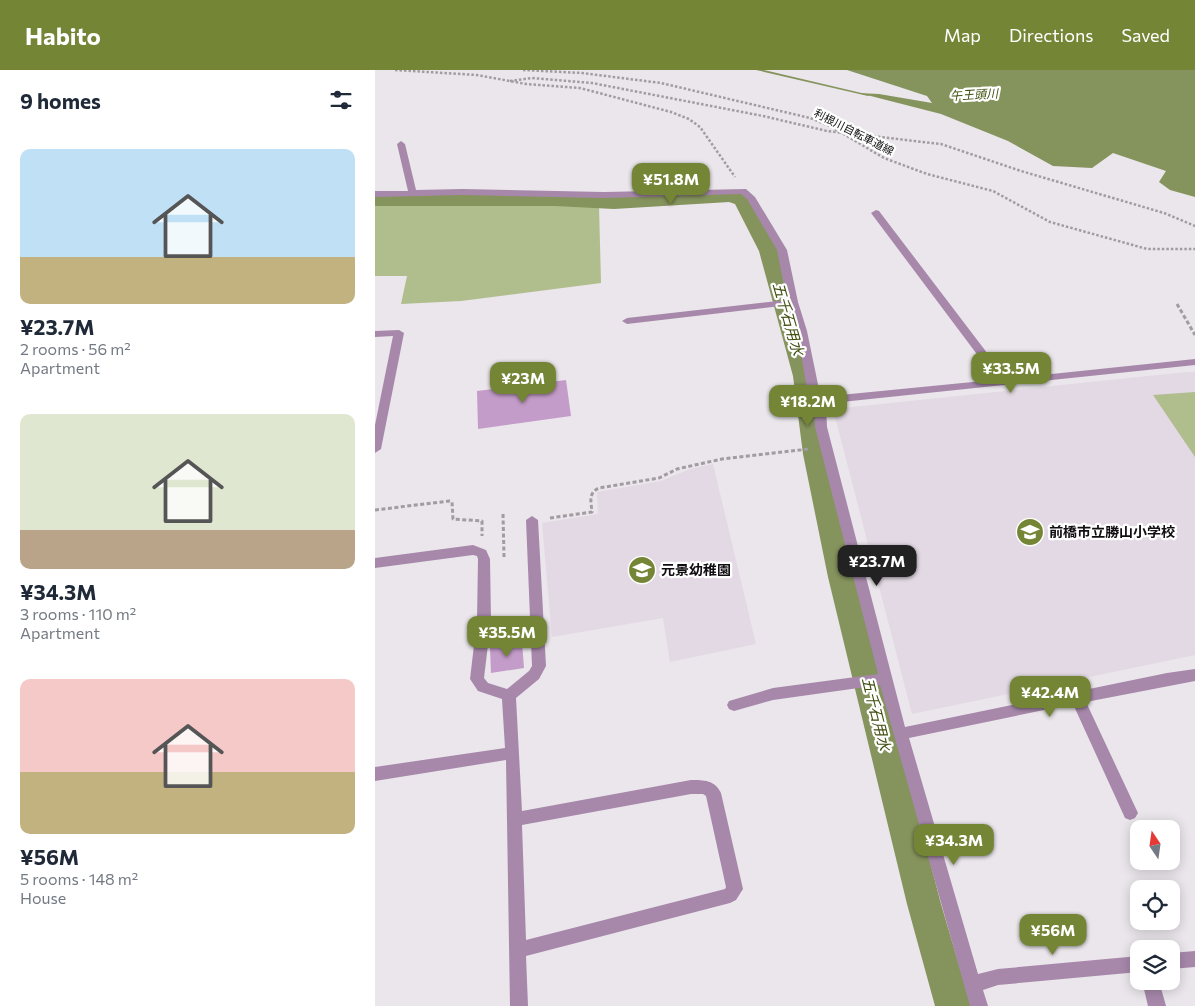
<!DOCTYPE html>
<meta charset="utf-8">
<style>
:root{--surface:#fff;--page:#f6f6f7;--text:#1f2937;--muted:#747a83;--accent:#748636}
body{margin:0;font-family:Commissioner,"Noto Sans JP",sans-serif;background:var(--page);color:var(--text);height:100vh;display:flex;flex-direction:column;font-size:19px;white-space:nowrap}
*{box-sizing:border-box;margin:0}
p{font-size:16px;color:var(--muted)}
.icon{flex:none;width:28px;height:28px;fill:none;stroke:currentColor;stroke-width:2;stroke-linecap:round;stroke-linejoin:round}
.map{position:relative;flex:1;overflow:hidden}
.sheet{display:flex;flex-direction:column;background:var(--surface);width:375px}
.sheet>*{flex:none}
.needle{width:32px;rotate:347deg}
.buttons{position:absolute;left:755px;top:750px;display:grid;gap:10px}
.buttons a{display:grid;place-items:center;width:50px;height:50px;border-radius:10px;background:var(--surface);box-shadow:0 2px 12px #0003;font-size:25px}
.price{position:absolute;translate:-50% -42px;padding:0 11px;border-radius:10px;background:var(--accent);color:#fff;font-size:16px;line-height:32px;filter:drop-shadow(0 1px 2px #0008)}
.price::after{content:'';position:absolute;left:50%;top:30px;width:15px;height:11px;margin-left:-8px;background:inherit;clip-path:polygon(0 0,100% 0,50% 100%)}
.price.current{background:#222;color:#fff}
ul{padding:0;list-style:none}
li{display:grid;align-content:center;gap:10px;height:265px;padding:0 20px}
li span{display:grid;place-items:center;height:155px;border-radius:10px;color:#555}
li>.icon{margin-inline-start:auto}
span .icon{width:90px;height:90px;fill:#fffc;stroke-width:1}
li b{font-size:21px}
h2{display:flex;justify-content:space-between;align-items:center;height:60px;padding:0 20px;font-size:21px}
header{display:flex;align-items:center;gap:30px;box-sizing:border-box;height:70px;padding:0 25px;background:var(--accent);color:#fff}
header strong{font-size:24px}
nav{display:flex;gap:28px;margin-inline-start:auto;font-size:18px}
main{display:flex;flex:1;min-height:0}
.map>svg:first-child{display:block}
</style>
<header>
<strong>Habito</strong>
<nav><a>Map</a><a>Directions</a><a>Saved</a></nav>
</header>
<main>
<section class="sheet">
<h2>9 homes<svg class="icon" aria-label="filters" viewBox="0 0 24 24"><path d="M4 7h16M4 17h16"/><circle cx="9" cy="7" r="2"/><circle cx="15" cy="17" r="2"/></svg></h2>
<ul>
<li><span style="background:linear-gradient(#bfe0f5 70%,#c2b280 0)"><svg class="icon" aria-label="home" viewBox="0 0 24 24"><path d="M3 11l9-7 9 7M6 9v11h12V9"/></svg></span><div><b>¥23.7M</b><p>2 rooms · 56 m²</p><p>Apartment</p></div></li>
<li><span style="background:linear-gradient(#dfe7d0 75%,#b9a48a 0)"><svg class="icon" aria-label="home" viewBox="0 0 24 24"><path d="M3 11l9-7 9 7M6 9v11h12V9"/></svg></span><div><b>¥34.3M</b><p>3 rooms · 110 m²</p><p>Apartment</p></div></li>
<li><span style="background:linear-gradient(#f6c9c9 60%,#c2b280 0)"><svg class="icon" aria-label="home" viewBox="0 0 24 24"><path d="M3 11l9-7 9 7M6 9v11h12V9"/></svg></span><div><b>¥56M</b><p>5 rooms · 148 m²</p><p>House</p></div></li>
</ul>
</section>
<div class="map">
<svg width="820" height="936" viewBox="0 0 820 936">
<rect width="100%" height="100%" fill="#eae6eb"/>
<g fill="#e3d9e4">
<path d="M 812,302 L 820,302 L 820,585 L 537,644 L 458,339 Z"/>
<path d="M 338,394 L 381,574 L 295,592 L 288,548 L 177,567 L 167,453 L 223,444 L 222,422 L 286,411 L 315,399 Z"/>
</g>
<g fill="#b0bd8c">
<path d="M 0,133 L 190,133 L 224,136 L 226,213 L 86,231 L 26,234 L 32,206 L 0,206 Z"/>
<path d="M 820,322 L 820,387 L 778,325 Z"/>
</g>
<path fill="#85935d" d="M 472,0 L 820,0 L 820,127 L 795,120 L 784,112 L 791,101 L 738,83 L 717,98 L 678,96 L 633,71 L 566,44 L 484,23 L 504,24 L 557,33 L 552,26 Z"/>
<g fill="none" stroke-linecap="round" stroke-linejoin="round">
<path fill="#85935d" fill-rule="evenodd" d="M 381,0 L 389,0 L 495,25 L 493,26 Z"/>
<path fill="#85935d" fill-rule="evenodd" d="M 355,120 L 375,126 L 404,181 L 440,306 L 452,384 L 481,507 L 566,834 L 596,936 L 560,936 L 532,834 L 453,507 L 428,384 L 418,306 L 384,181 L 360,134 L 354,132 L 239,139 L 180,136 L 0,136 L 0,124 L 180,124 L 239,127 Z"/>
</g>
<g fill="#c49cc9">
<path d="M 191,310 L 196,346 L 103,359 L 102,321 Z"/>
<path d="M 147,572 L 149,598 L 116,603 L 115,577 Z"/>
</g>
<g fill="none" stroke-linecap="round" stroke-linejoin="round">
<g stroke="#a09ca0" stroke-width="2.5" stroke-dasharray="2.5 2" stroke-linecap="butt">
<path d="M 20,0 L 102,5 L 151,14 L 205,18 L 296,42 L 314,49 L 325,57 L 360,107"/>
<path d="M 148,0 L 207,3 L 286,13 L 435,48 L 455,56 L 509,88 L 552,104 L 618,121 L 675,152 L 772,179 L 820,179"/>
<path d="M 135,11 L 157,8 L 217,13 L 388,46 L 452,61 L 566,74 L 646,101 L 789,143 L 820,156"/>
</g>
<g stroke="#a09ca0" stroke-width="3" stroke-dasharray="4 2.5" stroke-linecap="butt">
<path d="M 802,234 L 820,265"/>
<path d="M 0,440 L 74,431 L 77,432 L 78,449 L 107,451 L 107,466"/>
<path d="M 128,444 L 129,487"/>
<path d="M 175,448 L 217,442 C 216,431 213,423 224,418 L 284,408 L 302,399 L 347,389 L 434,379"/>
</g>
<path stroke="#a09ca0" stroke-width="4" stroke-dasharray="4.5 3" stroke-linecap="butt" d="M 131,548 L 132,575"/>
<g fill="#a788ab" fill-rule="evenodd">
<path d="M 26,71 L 30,74 L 41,120 L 87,119 L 229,122 L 371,119 L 380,127 L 412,180 L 423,232 L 432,261 L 446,329 L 455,326 L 618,310 L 613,299 L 496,143 L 501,140 L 504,141 L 622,296 L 628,309 L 820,289 L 820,295 L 457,333 L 451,336 L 452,357 L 530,657 L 792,603 L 820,599 L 820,611 L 711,632 L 763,743 L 760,748 L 755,750 L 750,748 L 698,634 L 534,668 L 603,904 L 623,899 L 764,886 L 764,902 L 623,915 L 608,920 L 613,936 L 595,936 L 505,615 L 398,630 L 359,641 L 354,639 L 352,635 L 354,631 L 398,618 L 503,604 L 440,357 L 439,335 L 434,330 L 422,261 L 414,235 L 252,254 L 247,251 L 252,248 L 412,230 L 402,180 L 372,129 L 366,124 L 229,128 L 87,125 L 0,127 L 0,121 L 33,121 L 22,74 Z"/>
<path d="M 24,260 L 29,263 L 6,379 L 0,383 L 0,355 L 18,266 L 0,267 L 0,261 Z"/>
<path d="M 157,446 L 163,450 L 171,596 L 164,609 L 141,628 L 147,741 L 316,710 C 329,710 340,710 346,723 L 368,819 L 361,830 L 355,833 L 151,886 L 153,936 L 135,936 L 131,690 L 0,711 L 0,697 L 130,678 L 127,629 L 103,621 L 95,609 L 102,550 L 103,489 L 102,486 L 98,485 L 0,498 L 0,488 L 98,475 L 111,480 L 115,489 L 116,550 L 109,608 L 113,613 L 132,619 L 154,601 L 157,596 L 151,450 ZM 316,724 L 328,724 L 331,726 L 351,817 L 350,819 L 151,870 L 147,755 Z"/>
<path d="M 820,881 L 820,897 L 796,899 L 796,883 Z"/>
<path d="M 767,911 L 784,911 L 791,936 L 773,936 Z"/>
</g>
</g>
<defs>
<g id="school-disc" transform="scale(1.4375)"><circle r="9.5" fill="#748636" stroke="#fff"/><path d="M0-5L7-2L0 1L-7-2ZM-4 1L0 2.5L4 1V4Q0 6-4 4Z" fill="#fff"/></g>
</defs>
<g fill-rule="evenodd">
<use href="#school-disc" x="655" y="462"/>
<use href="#school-disc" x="267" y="500"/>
</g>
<g text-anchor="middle" stroke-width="4.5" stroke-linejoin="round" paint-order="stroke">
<g font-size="11" fill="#100e10" stroke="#fff">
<text transform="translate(479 62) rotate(27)" y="4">利根川自転車道線</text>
</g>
<g font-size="12" font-style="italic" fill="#414e0f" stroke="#fff">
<text transform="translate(599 25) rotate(-3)" y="4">午王頭川</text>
</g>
<g font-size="14" font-weight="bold" fill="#100e10" stroke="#fff" text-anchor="start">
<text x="674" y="467">前橋市立勝山小学校</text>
<text x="286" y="505">元景幼稚園</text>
</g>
<g font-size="15" font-style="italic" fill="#414e0f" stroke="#fff">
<text transform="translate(413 249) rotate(74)" y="5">五千石用水</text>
<text transform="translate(501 644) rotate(76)" y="5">五千石用水</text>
</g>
</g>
</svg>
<div class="buttons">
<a><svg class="needle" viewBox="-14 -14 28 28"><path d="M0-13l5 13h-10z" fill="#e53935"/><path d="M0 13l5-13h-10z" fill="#747a83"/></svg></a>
<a><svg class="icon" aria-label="locate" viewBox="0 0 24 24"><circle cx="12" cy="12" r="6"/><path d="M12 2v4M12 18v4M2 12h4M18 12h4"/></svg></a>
<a><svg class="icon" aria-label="layers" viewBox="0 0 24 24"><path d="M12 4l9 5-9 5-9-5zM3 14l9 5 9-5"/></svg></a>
</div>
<b class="price" style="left:296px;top:135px">¥51.8M</b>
<b class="price" style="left:636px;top:324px">¥33.5M</b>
<b class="price" style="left:148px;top:334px">¥23M</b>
<b class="price" style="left:433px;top:357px">¥18.2M</b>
<b class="price current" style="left:502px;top:517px">¥23.7M</b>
<b class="price" style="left:132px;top:588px">¥35.5M</b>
<b class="price" style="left:675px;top:648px">¥42.4M</b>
<b class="price" style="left:579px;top:796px">¥34.3M</b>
<b class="price" style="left:678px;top:886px">¥56M</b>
</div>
</main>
